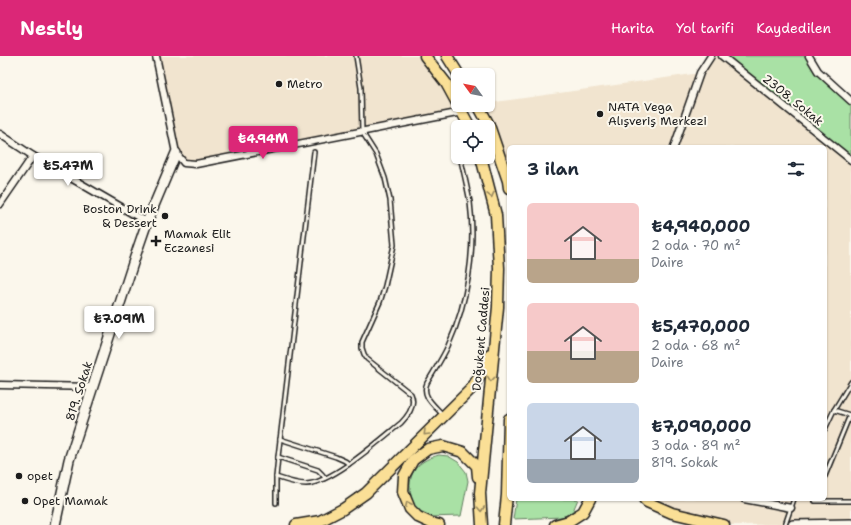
<!DOCTYPE html>
<html lang="tr">
<meta charset="utf-8">
<style>
:root{--surface:#fff;--page:#f2f2f3;--text:#1f2937;--muted:#747a83;--accent:#db2777}
body{margin:0;font-family:"Shantell Sans",sans-serif;background:var(--page);color:var(--text);height:100vh;display:flex;flex-direction:column;font-size:15px;white-space:nowrap}
*{box-sizing:border-box;margin:0}
p{font-size:13px;color:var(--muted)}
.icon{flex:none;width:22px;height:22px;fill:none;stroke:currentColor;stroke-width:2;stroke-linecap:round;stroke-linejoin:round}
.map{position:relative;flex:1;overflow:hidden}
.sheet{position:absolute;left:507px;top:89px;width:320px;height:356px;display:flex;flex-direction:column;background:var(--surface);border-radius:6px;box-shadow:0 1px 3px #0004}
.sheet>*{flex:none}
.needle{width:26px;rotate:303deg}
.buttons{position:absolute;left:451px;top:12px;display:grid;gap:8px}
.buttons a{display:grid;place-items:center;width:44px;height:44px;border-radius:6px;background:var(--surface);box-shadow:0 1px 3px #0004;font-size:20px}
.price{position:absolute;translate:-50% -34px;padding:0 9px;border-radius:4px;background:#fff;color:#222;font-size:13px;line-height:26px;filter:drop-shadow(0 1px 2px #0008)}
.price::after{content:'';position:absolute;left:50%;top:24px;width:12px;height:9px;margin-left:-6px;background:inherit;clip-path:polygon(0 0,100% 0,50% 100%)}
.price.on{background:var(--accent);color:#fff}
ul{padding:0;list-style:none}
li{display:flex;align-items:center;gap:12px;height:100px;padding:0 20px}
li span{display:grid;place-items:center;flex:none;width:112px;height:80px;border-radius:6px;color:#555}
li>.icon{margin-inline-start:auto}
span .icon{width:48px;height:48px;fill:#fffc;stroke-width:1}
li b{font-size:17px}
h2{display:flex;justify-content:space-between;align-items:center;height:48px;padding:0 20px;font-size:17px}
header{display:flex;align-items:center;gap:24px;box-sizing:border-box;height:56px;padding:0 20px;background:var(--accent);color:#fff}
header strong{font-size:19px}
nav{display:flex;gap:22px;margin-inline-start:auto;font-size:14px}
.map>svg:first-child{display:block}
</style>
<header>
<strong>Nestly</strong>
<nav><a>Harita</a><a>Yol tarifi</a><a>Kaydedilen</a></nav>
</header>
<div class="map">
<svg width="851" height="469" viewBox="0 0 851 469">
<rect width="100%" height="100%" fill="#fbf7ec"/>
<filter id="ink" filterUnits="userSpaceOnUse"><feTurbulence type="fractalNoise" baseFrequency=".025" numOctaves="2"/><feDisplacementMap in="SourceGraphic" scale="8" xChannelSelector="R" yChannelSelector="G"/><feConvolveMatrix kernelMatrix="1 2 1 2 8 2 1 2 1" color-interpolation-filters="sRGB"/></filter>
<g filter="url(#ink)">
<g fill="#f1e4cf">
<path d="M 156,0 L 425,0 L 462,56 L 196,108 L 184,107 L 176,97 Z"/>
<path d="M 711,0 L 722,0 L 851,104 L 851,468 L 724,469 L 644,443 L 825,443 L 825,91 L 509,91 L 509,132 L 478,49 L 488,49 L 488,47 L 700,17 Z"/>
</g>
<g fill="#a9e1a5" stroke="#627e60">
<path d="M 722,0 L 809,0 L 818,15 L 851,45 L 851,104 Z"/>
<path d="M 439,399 L 448,400 L 458,406 L 466,416 L 468,425 L 461,460 L 427,461 C 423,458 416,453 414,449 C 411,444 411,438 410,433 C 409,413 421,404 439,399 Z"/>
<path d="M 516,443 L 578,443 L 573,455 L 563,461 L 513,463 Z"/>
</g>
<g fill="none" stroke-linecap="round" stroke-linejoin="round">
<g stroke="#1c1c1c" stroke-width="6">
<g id="lane">
<path d="M 834,354 L 850,359"/>
<path d="M 442,358 C 434,349 421,340 427,327 C 434,315 442,303 448,290 C 468,246 476,193 470,146 C 467,131 464,116 460,101"/>
<path d="M 825,373 L 834,354 L 851,326"/>
<path d="M 280,383 L 336,401 L 345,405 L 349,408"/>
<path d="M 278,401 L 318,414 L 322,418 L 325,422"/>
<path d="M 825,420 L 850,359"/>
<path d="M 276,421 C 285,424 296,428 306,428 C 332,427 380,384 401,367 C 409,359 416,349 411,338 L 367,303 L 364,298 L 362,292 L 362,286 L 380,246 L 385,230 L 394,189 L 390,144 L 385,122 L 376,98 L 362,76 L 361,32 L 356,0"/>
<path d="M 816,443 L 815,445 L 851,445"/>
<path d="M 276,447 L 276,421 L 278,401 L 314,96"/>
<path d="M 785,469 L 794,443"/>
</g>
</g>
<g stroke="#1c1c1c" stroke-width="9">
<g id="street">
<path d="M 156,0 L 176,97 L 184,107 L 196,108 L 462,56"/>
<path d="M 722,0 L 851,104"/>
<path d="M 809,0 L 818,15 L 851,45"/>
<path d="M 0,78 L 33,100 L 147,166"/>
<path d="M 674,91 L 700,17 L 711,0"/>
<path d="M 0,148 L 33,100"/>
<path d="M 0,329 L 93,331"/>
<path d="M 744,443 L 791,452"/>
</g>
</g>
<g stroke="#1c1c1c" stroke-width="12">
<g id="secondary">
<path d="M 55,469 L 69,404 L 137,195 L 147,166 L 176,97"/>
<path d="M 793,469 L 851,468"/>
</g>
</g>
<g stroke="#1c1c1c" stroke-width="13">
<g id="primary">
<path d="M 425,0 L 446,27 L 470,71"/>
<path d="M 447,0 L 459,19"/>
<path d="M 478,49 L 489,69 L 508,125 L 509,132"/>
<path d="M 481,101 L 496,159 L 499,212 L 498,251 L 480,437 L 482,469"/>
<path d="M 644,443 L 647,446 L 672,457 L 724,469"/>
<path d="M 296,469 L 320,465 L 343,453 L 366,437 L 472,332 L 485,311 L 490,298"/>
<path d="M 439,469 L 431,467 L 418,461 L 410,453 L 403,436 L 404,420 L 413,404 L 428,393 L 443,390 L 463,396 L 477,410 L 478,421"/>
<path d="M 504,469 L 507,439 L 509,363"/>
<path d="M 555,469 L 569,465 L 583,456 L 590,443"/>
</g>
</g>
<use href="#lane" stroke="#fbf7ec" stroke-width="3"/>
<use href="#street" stroke="#fbf7ec" stroke-width="6"/>
<use href="#secondary" stroke="#fbf7ec" stroke-width="9"/>
<use href="#primary" stroke="#fadf96" stroke-width="10"/>
</g>
<defs><path id="oneway-chevron" d="M-2-3.5L2.5 0L-2 3.5" fill="none" stroke-width="1.6" stroke-linecap="round" stroke-linejoin="round"/></defs>
<g stroke="#96875f">
<use href="#oneway-chevron" transform="translate(491 139) rotate(76)"/>
<use href="#oneway-chevron" transform="translate(491 323) rotate(96)"/>
<use href="#oneway-chevron" transform="translate(426 377) rotate(135)"/>
<use href="#oneway-chevron" transform="translate(408 448) rotate(-115)"/>
<use href="#oneway-chevron" transform="translate(481 453) rotate(87)"/>
</g>
</g>
<g fill="#1c1c1c" stroke="#fbf7ec" stroke-width="1.5">
<circle cx="279" cy="28" r="4"/>
<circle cx="600" cy="58" r="4"/>
<circle cx="165" cy="160" r="4"/>
<path d="M154 179h4v4h4v4h-4v4h-4v-4h-4v-4h4z"/>
<circle cx="19" cy="420" r="4"/>
<circle cx="25" cy="445" r="4"/>
</g>
<g text-anchor="middle" stroke-width="4" stroke-linejoin="round" paint-order="stroke">
<g font-size="12" fill="#1c1c1c" stroke="#fbf7ec" text-anchor="start">
<text x="287" y="32">Metro</text>
<text x="608" y="55">NATA Vega<tspan x="608" dy="14">Alışveriş Merkezi</tspan></text>
<text x="157" y="157" text-anchor="end">Boston Drink<tspan x="157" dy="14">&amp; Dessert</tspan></text>
<text x="164" y="182">Mamak Elit<tspan x="164" dy="14">Eczanesi</tspan></text>
<text x="27" y="424">opet</text>
<text x="33" y="449">Opet Mamak</text>
</g>
<g font-size="12" fill="#1c1c1c" stroke="#fbf7ec">
<text transform="translate(793 44) rotate(39)" y="4">2308. Sokak</text>
<text transform="translate(481 283) rotate(-85)" y="4">Doğukent Caddesi</text>
<text transform="translate(79 335) rotate(-72)" y="4">819. Sokak</text>
</g>
</g>
</svg>
<div class="buttons">
<a><svg class="needle" viewBox="-14 -14 28 28"><path d="M0-13l5 13h-10z" fill="#e53935"/><path d="M0 13l5-13h-10z" fill="#747a83"/></svg></a>
<a><svg class="icon" aria-label="locate" viewBox="0 0 24 24"><circle cx="12" cy="12" r="6"/><path d="M12 2v4M12 18v4M2 12h4M18 12h4"/></svg></a>
</div>
<b class="price on" style="left:263px;top:104px">₺4.94M</b>
<b class="price" style="left:68px;top:131px">₺5.47M</b>
<b class="price" style="left:119px;top:284px">₺7.09M</b>
<section class="sheet">
<h2>3 ilan<svg class="icon" aria-label="filters" viewBox="0 0 24 24"><path d="M4 7h16M4 17h16"/><circle cx="9" cy="7" r="2"/><circle cx="15" cy="17" r="2"/></svg></h2>
<ul>
<li><span style="background:linear-gradient(#f6c9c9 70%,#b9a48a 0)"><svg class="icon" aria-label="home" viewBox="0 0 24 24"><path d="M3 11l9-7 9 7M6 9v11h12V9"/></svg></span><div><b>₺4,940,000</b><p>2 oda · 70 m²</p><p>Daire</p></div></li>
<li><span style="background:linear-gradient(#f6c9c9 60%,#b9a48a 0)"><svg class="icon" aria-label="home" viewBox="0 0 24 24"><path d="M3 11l9-7 9 7M6 9v11h12V9"/></svg></span><div><b>₺5,470,000</b><p>2 oda · 68 m²</p><p>Daire</p></div></li>
<li><span style="background:linear-gradient(#c9d6e8 70%,#9aa5b1 0)"><svg class="icon" aria-label="home" viewBox="0 0 24 24"><path d="M3 11l9-7 9 7M6 9v11h12V9"/></svg></span><div><b>₺7,090,000</b><p>3 oda · 89 m²</p><p>819. Sokak</p></div></li>
</ul>
</section>
</div>
